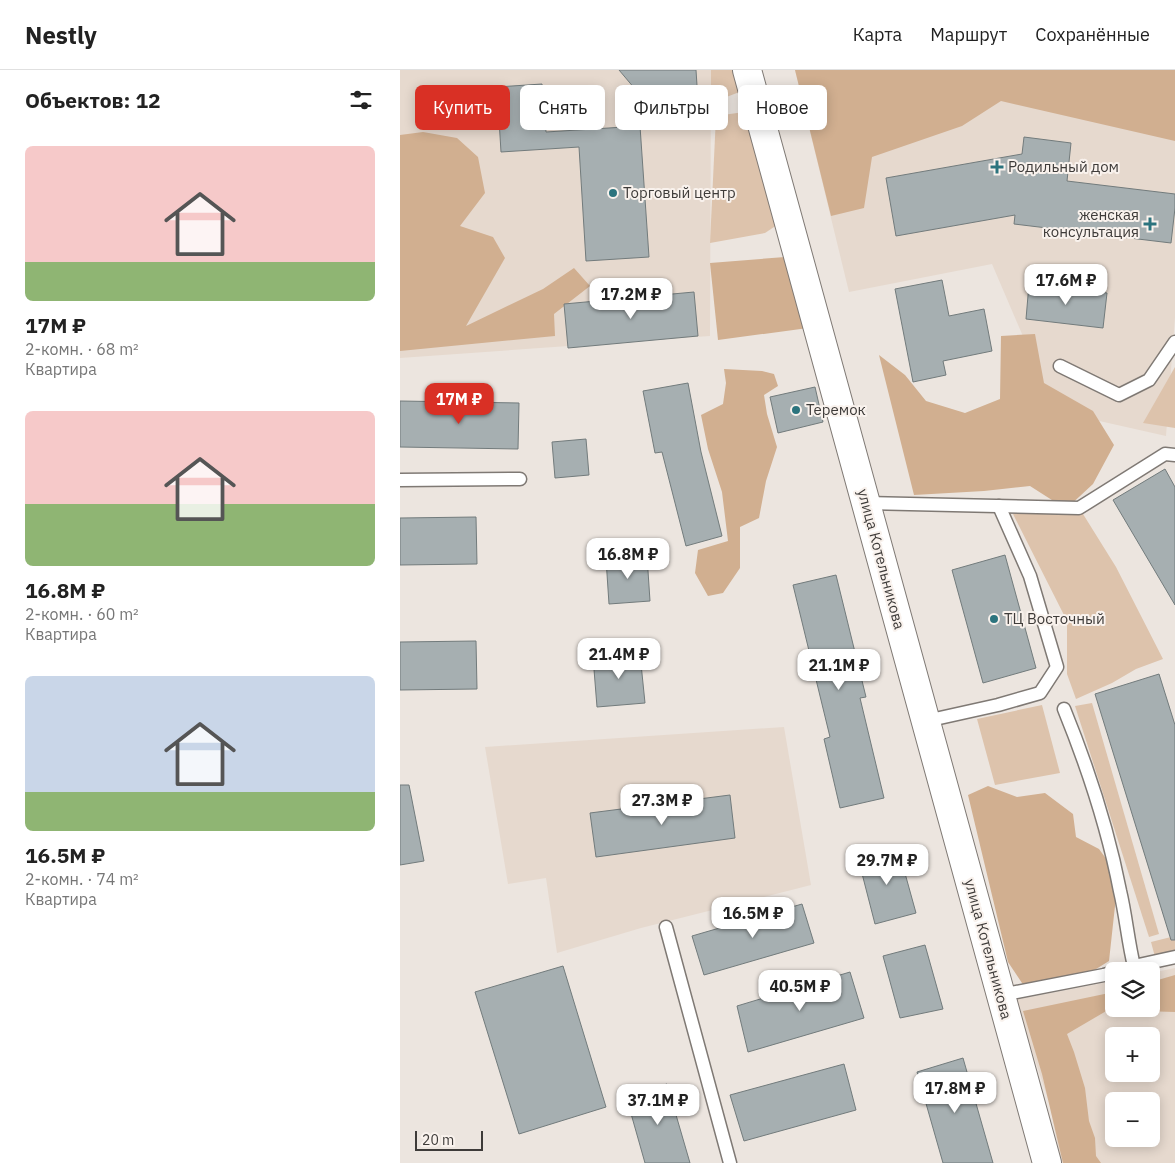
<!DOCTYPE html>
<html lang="ru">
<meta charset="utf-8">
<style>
:root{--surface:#fff;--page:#f2f2f2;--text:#222;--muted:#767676;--line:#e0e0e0;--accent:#d93025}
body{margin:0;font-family:"IBM Plex Sans",sans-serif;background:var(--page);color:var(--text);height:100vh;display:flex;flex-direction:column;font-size:19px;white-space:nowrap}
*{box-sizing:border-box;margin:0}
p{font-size:16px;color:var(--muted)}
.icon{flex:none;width:28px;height:28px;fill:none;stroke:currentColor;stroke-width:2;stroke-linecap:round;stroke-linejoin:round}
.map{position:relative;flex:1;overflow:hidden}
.sheet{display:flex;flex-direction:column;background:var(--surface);width:400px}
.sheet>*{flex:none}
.banner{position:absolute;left:15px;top:15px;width:475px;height:45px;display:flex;gap:10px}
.buttons{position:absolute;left:705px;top:892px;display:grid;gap:10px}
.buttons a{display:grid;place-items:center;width:55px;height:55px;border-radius:8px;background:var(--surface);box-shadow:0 2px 12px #0003;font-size:25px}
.scale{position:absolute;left:15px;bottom:12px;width:68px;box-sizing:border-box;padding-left:5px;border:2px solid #3e3b39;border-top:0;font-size:14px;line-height:18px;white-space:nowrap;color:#3e3b39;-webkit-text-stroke:4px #f9f2ed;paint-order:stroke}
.price{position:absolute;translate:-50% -42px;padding:0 11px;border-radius:10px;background:#fff;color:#222;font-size:16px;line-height:32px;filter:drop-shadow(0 1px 2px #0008)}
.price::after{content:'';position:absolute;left:50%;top:30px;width:15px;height:11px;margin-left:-8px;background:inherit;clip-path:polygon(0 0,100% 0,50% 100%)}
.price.selected{background:var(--accent);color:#fff}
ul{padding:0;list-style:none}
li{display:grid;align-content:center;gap:10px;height:265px;padding:0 25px}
li span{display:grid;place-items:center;height:155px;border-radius:8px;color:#555}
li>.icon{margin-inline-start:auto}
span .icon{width:90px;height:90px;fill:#fffc;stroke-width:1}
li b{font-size:21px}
h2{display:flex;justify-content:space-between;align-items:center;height:60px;padding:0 25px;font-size:21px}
.chip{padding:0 18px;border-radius:8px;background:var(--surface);box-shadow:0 2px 12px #0003;font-size:18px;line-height:45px}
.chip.selected{background:var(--accent);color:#fff}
header{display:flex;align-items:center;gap:30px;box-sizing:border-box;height:70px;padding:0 25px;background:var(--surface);border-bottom:1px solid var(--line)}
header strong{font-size:24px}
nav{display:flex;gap:28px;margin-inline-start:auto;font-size:18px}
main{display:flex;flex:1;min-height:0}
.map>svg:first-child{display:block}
</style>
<header>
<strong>Nestly</strong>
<nav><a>Карта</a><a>Маршрут</a><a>Сохранённые</a></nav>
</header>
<main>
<section class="sheet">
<h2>Объектов: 12<svg class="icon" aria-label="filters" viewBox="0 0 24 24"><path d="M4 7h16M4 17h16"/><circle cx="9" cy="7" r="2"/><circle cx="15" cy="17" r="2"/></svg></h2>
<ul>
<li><span style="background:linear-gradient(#f6c9c9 75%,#8fb573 0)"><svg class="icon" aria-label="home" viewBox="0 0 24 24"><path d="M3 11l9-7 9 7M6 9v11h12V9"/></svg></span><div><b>17M ₽</b><p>2-комн. · 68 m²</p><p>Квартира</p></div></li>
<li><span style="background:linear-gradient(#f6c9c9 60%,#8fb573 0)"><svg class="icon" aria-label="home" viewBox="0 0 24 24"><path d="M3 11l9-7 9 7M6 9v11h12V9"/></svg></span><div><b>16.8M ₽</b><p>2-комн. · 60 m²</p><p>Квартира</p></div></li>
<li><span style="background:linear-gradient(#c9d6e8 75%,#8fb573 0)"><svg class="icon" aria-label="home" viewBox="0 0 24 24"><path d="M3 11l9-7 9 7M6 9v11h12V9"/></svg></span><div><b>16.5M ₽</b><p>2-комн. · 74 m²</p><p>Квартира</p></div></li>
</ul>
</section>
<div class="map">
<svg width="775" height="1093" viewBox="0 0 775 1093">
<rect width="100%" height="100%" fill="#ece5df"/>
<g fill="#e6d9ce" fill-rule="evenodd">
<path d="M 0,0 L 311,0 L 310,266 L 0,288 Z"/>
<path d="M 395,0 L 775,0 L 775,247 L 766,366 L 655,341 L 592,194 L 449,222 Z"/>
<path d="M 384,657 L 411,815 L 241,858 L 157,883 L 146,808 L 108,814 L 85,677 Z"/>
<path d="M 775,898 L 775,1093 L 661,1093 L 650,1035 L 615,930 L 714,911 L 714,939 L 751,939 L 751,903 ZM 714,966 L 751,966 L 751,1004 L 714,1004 ZM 714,1031 L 751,1031 L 751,1069 L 714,1069 Z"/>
</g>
<g fill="#ddc3ac">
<path d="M 311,0 L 333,0 L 342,21 L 311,33 Z"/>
<path d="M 344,42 L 377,155 L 365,163 L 310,173 L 316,46 Z"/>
<path d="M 775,297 L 775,358 L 743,353 Z"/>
<path d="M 613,444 L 683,444 L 716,497 L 763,589 L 736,599 L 712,613 L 676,629 L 667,604 L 667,551 Z"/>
<path d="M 692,633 L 759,864 L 749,867 L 675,636 Z"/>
<path d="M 642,635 L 660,703 L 595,715 L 577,649 Z"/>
<path d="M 775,866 L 775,880 L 755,887 L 751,872 Z"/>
</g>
<g fill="#d1af90">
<path d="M 395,0 L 775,0 L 775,71 L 601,31 L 562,56 L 472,87 L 464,138 L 431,146 Z"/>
<path d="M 23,62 L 57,68 L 78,87 L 85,123 L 60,156 L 93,167 L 105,188 L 66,256 L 143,219 L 174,198 L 190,216 L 154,244 L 155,266 L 0,281 L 0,65 Z"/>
<path d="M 385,187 L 408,258 L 318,270 L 310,193 Z"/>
<path d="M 635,264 L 644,313 L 693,341 L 714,375 L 693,414 L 666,439 L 630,416 L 584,421 L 514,425 L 479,285 L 505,305 L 526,331 L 565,343 L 600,329 L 601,266 Z"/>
<path d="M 324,299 L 362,301 L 374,304 L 378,316 L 364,325 L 367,344 L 377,377 L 366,411 L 359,448 L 340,457 L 340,498 L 323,523 L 308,526 L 295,503 L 298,480 L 328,471 L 322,422 L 308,379 L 301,345 L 323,334 L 326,313 Z"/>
<path d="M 588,716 L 617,727 L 645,723 L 673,744 L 676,767 L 699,779 L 715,801 L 715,836 L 709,891 L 680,909 L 624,916 L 608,892 L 568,725 Z"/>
<path d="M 775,905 L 775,942 L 708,940 L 667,964 L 674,982 L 685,1018 L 689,1051 L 695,1068 L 696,1086 L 701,1093 L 663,1093 L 642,1004 L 623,941 L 714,922 L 714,939 L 751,939 L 751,912 Z"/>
</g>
<g fill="#a6afb1" stroke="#727b7c">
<path d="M 219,0 L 296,0 L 298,31 L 246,32 Z"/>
<path d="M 142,14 L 146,62 L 240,56 L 249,187 L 186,191 L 179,77 L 101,82 L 97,17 Z"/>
<path d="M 624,67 L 671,73 L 667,111 L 775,124 L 775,138 L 771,173 L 614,154 L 615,145 L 496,166 L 486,108 L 622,84 Z"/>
<path d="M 542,210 L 549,246 L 584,239 L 592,281 L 543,291 L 546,305 L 513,312 L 495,219 Z"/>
<path d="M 629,214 L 707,223 L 703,258 L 626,249 Z"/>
<path d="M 294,222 L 298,266 L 168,278 L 164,234 Z"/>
<path d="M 288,313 L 301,382 L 322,466 L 286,476 L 262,382 L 255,383 L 243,321 Z"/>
<path d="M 415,317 L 423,352 L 378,363 L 370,327 Z"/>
<path d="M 0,331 L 119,333 L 118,379 L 0,377 Z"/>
<path d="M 186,369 L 189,405 L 155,408 L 152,372 Z"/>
<path d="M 765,399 L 775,417 L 775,535 L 713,430 Z"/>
<path d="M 76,447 L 77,494 L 0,495 L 0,448 Z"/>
<path d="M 605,485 L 636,598 L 583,613 L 552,500 Z"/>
<path d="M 247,486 L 250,531 L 209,534 L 206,489 Z"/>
<path d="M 436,505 L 466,627 L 460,628 L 484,728 L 440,738 L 424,669 L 430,667 L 393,515 Z"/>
<path d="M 76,571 L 77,619 L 0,620 L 0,572 Z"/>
<path d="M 240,584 L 245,633 L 197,637 L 193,587 Z"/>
<path d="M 759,604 L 775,655 L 775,870 L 771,870 L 695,624 Z"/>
<path d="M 0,715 L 9,715 L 24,791 L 0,795 Z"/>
<path d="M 330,725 L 335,768 L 196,787 L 190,743 Z"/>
<path d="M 498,778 L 516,843 L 475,854 L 458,788 Z"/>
<path d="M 402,834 L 414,873 L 304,905 L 292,866 Z"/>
<path d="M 525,875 L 543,939 L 500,948 L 483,886 Z"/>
<path d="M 163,896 L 206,1037 L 119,1064 L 75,922 Z"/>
<path d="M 450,902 L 464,948 L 348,982 L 337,936 Z"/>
<path d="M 563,988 L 593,1093 L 543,1093 L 517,1002 Z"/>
<path d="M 444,994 L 456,1040 L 344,1071 L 330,1025 Z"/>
<path d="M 267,1014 L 290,1093 L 245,1093 L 226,1026 Z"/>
</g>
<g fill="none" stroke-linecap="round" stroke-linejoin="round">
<g stroke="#7f7974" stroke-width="15">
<g id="service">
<path d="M 660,296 L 719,325 L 749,310 L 775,272"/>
<path d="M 0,410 L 120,409"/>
<path d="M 466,433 L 679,438 L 765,384 L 775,385"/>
<path d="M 664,639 C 688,698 708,759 720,821 C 726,846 728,872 734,896 L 775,887"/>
<path d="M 526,651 L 598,635 L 640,623 L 657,597 L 630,506 L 599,436"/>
<path d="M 266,857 L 330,1093"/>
<path d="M 601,925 L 704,905 L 714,902"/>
</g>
</g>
<g stroke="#7f7974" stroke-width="30">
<path id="tertiary" d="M 347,0 L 647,1093"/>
</g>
<use href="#service" stroke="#fff" stroke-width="12"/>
<use href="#tertiary" stroke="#fff" stroke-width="28"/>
</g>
<g fill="#2c747e" stroke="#f9f2ed" stroke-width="2">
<path d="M594.5 89.5h5v5h5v5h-5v5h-5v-5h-5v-5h5z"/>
<circle cx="213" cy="123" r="5"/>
<path d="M747.5 146.5h5v5h5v5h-5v5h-5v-5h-5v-5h5z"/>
<circle cx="396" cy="340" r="5"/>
<circle cx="594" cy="549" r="5"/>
</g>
<g text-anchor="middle" stroke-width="4" stroke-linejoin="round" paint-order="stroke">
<g font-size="15" fill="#3e3b39" stroke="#f9f2ed" text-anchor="start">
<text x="608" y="102">Родильный дом</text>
<text x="223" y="128">Торговый центр</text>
<text x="739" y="150" text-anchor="end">женская<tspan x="739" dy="17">консультация</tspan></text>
<text x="406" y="345">Теремок</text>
<text x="604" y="554">ТЦ Восточный</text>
</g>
<g font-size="15" fill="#3e3b39" stroke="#f9f2ed">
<text transform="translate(481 489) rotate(75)" y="5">улица Котельникова</text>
<text transform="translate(588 879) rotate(75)" y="5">улица Котельникова</text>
</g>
</g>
</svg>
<div class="buttons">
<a><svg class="icon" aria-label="layers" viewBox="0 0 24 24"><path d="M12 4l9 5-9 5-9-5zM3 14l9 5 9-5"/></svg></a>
<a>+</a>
<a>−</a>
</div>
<div class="scale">20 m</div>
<b class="price" style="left:666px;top:236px">17.6M ₽</b>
<b class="price" style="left:231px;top:250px">17.2M ₽</b>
<b class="price selected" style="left:59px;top:355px">17M ₽</b>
<b class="price" style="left:228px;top:510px">16.8M ₽</b>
<b class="price" style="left:219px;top:610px">21.4M ₽</b>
<b class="price" style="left:439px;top:621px">21.1M ₽</b>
<b class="price" style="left:262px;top:756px">27.3M ₽</b>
<b class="price" style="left:487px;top:816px">29.7M ₽</b>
<b class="price" style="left:353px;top:869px">16.5M ₽</b>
<b class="price" style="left:400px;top:942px">40.5M ₽</b>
<b class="price" style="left:555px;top:1044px">17.8M ₽</b>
<b class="price" style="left:258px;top:1056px">37.1M ₽</b>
<div class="banner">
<a class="chip selected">Купить</a>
<a class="chip">Снять</a>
<a class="chip">Фильтры</a>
<a class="chip">Новое</a>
</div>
</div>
</main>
